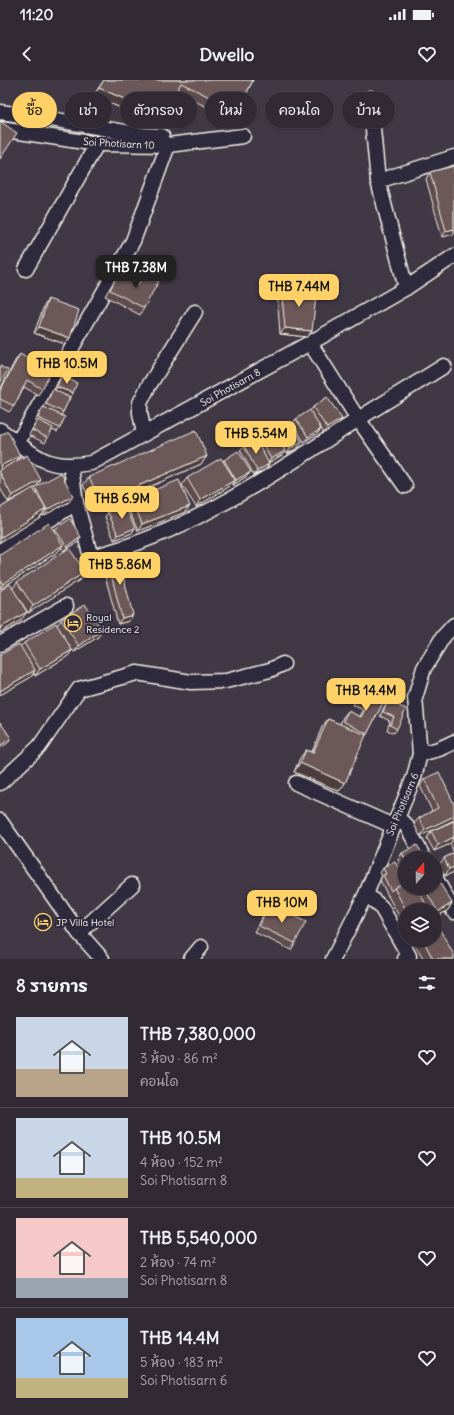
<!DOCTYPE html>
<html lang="th">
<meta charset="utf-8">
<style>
:root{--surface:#312a34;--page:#3d3640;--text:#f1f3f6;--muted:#a8a7ac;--line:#4c464f;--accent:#ffd166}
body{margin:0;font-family:Delius,"Playpen Sans Thai",sans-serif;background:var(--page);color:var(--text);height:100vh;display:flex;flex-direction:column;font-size:15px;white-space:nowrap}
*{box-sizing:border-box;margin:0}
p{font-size:13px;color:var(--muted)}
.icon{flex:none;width:22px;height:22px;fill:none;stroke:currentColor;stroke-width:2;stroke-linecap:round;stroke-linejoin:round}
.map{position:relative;height:879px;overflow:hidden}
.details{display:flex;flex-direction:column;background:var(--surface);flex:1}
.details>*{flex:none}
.hud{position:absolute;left:12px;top:12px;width:430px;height:36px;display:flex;gap:8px}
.needle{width:26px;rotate:20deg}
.tools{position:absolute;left:398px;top:771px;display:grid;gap:8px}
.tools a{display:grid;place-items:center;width:44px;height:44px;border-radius:50%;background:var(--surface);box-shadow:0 1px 3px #0004,0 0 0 1px var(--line);font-size:20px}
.price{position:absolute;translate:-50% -34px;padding:0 9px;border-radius:8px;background:var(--accent);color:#111;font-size:13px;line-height:26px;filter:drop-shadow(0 1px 2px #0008)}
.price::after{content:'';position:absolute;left:50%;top:24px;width:12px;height:9px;margin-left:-6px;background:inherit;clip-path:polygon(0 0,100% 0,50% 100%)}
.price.active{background:#222;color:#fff}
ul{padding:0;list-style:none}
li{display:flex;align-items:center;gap:12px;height:100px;padding:0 16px}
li+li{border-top:1px solid var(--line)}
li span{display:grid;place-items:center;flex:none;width:112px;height:80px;border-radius:0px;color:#555}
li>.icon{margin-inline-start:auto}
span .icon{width:48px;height:48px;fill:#fffc;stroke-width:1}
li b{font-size:17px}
h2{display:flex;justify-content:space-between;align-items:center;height:48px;padding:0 16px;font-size:17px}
.chip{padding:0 14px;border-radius:18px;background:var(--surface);box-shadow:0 1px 3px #0004,0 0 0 1px var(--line);font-size:14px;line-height:36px}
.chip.active{background:var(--accent);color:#111}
.status{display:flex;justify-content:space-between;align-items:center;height:28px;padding:0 20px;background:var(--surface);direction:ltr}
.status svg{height:11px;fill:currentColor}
header{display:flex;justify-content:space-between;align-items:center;height:52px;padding:0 16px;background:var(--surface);font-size:18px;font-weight:700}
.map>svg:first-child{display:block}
</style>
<div class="status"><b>11:20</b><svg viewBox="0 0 49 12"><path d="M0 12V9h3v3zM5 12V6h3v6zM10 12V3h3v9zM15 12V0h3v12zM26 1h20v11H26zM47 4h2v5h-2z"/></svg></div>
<header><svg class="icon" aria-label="back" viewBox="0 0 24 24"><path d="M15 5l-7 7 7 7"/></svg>Dwello<svg class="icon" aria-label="heart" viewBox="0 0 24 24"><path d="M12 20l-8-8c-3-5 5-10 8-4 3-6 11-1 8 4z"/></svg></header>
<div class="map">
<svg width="454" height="879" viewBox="0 0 454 879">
<rect width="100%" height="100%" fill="#413845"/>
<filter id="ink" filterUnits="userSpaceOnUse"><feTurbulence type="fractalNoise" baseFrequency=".025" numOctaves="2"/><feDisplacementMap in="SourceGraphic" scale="8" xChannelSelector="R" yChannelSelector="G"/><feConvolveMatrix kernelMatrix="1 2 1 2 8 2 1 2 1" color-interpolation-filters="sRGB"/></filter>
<g filter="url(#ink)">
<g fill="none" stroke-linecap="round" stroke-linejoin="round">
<g stroke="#f4f1e8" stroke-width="17">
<g id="minor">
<path d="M 370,18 L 378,101 L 406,208"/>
<path d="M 0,32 L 51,39 L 142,55 L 162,56"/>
<path d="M 0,49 L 97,64 L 168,65 L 243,56"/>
<path d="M 378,101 L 454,77"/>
<path d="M 26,189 L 97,64"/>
<path d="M 310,263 L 358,339 L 405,406"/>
<path d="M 0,350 C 35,375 45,391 91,383 L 317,259 L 406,208 L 454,176"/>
<path d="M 144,354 L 140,333 L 140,323 L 148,307 L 195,232"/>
<path d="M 18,362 L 133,161 L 168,65"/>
<path d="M 71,387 L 76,423 L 91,477 C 188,453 271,396 354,342 C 383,323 414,305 444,286"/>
<path d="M 0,471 L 76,423"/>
<path d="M 0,564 L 66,526"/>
<path d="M 420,674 L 439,669 L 454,662"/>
<path d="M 0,703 L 39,667 L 79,609 L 137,593 L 191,602 L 226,601 L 270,590 L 283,584"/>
<path d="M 296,703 L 393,746"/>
<path d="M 397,738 L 406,745 L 424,778"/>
<path d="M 0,741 L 79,853 L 102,879"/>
<path d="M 435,797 L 454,832"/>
<path d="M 366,814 L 381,827 L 409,876 L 405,879"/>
<path d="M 79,853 L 132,805"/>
<path d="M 191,879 L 201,867"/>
<path d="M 333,879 L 366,814 L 414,697 L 420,674 L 415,618 L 424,588 L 443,557 L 454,545"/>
</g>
</g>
<use href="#minor" stroke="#2f2a3d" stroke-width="14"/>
</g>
<g fill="#5d4c4d" stroke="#f4f1e8">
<path d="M 104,0 L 253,0 L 238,31 L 232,39 L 176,12 L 158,44 L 93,16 Z"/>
<path d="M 454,86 L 454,154 L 442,157 L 426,99 L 430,92 Z"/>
<path d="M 145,191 L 144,228 L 140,235 L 105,216 L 114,201 L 118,194 L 137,204 Z"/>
<path d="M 281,207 L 307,257 L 280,254 L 277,213 Z"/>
<path d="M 48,219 L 70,258 L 65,264 L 34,253 L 44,226 Z"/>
<path d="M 20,274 L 42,309 L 38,315 L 24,307 L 14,326 L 9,332 L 0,327 L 0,309 L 15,281 Z"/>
<path d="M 61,296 L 73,313 L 70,317 L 63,332 L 61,335 L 60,348 L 57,352 L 52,350 L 45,363 L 29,355 L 36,342 L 35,342 L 40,331 L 44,327 L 50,314 L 53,309 L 54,310 L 58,301 Z"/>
<path d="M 313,327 L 342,339 L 339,343 L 324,353 L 319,345 L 321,349 L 318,353 L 304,362 L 293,343 L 296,339 L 310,331 Z"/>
<path d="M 278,349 L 299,367 L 287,374 L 275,353 Z"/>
<path d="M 260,359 L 282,375 L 268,383 L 269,384 L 266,389 L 254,395 L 240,370 L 244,366 L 257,362 Z"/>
<path d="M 20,376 L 16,382 L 36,407 L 69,422 L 43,436 L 42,435 L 40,437 L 0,462 L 0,428 L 23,414 L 8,422 L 0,408 L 0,390 Z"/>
<path d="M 207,376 L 201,384 L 95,431 L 83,405 L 89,397 Z"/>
<path d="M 224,380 L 251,392 L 247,396 L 233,405 L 232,403 L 230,406 L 196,427 L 182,405 L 187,398 L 223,381 Z"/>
<path d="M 132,419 L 190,426 L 185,432 L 138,451 L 127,426 Z"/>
<path d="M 108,432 L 132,453 L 114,460 L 105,437 Z"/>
<path d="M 55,449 L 81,457 L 78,462 L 64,471 L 61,467 L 59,471 L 0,509 L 0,475 L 54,450 Z"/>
<path d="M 107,478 L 129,541 L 118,544 L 102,485 Z"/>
<path d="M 81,499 L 28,533 L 22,523 L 21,540 L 0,553 L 0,511 L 13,508 L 17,502 Z"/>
<path d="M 61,540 L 98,557 L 74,572 L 72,570 L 68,576 L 35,596 L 34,593 L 31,597 L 0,615 L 0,575 L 21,566 L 24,563 L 57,545 Z"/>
<path d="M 363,608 L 385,619 L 367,654 L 364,658 L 345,703 L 339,711 L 294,692 L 300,678 L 306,670 L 312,672 L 322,647 L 328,639 L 340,644 L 343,637 L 348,631 L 360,637 L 363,630 L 353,625 L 359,614 Z"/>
<path d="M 388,621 L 397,649 L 394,653 L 387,650 L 390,641 L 380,636 L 385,625 Z"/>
<path d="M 424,699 L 454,724 L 420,756 L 414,744 L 419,738 L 432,731 L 420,706 Z"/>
<path d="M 454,741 L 454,773 L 450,764 L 434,771 L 427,758 L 431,751 Z"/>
<path d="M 402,773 L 405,778 L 405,792 L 398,780 Z"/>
<path d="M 454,773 L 454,792 L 445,796 L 439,785 L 444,778 Z"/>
<path d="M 383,788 L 405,808 L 435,808 L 452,823 L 448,830 L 435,838 L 435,830 L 405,830 L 405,847 L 388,816 L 389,815 L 388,816 L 380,800 L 382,796 L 380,793 Z"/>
<path d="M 269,824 L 295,863 L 291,870 L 254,852 L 265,831 Z"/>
<path d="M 412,860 L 435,860 L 454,879 L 423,879 Z"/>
</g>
<g fill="#4c3e3e" stroke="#f4f1e8">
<path d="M 99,8 L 164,36 L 158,44 L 93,16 Z"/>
<path d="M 454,149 L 454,154 L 442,157 L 446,151 Z"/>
<path d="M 39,247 L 70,258 L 65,264 L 34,253 Z"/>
<path d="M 285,248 L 312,251 L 307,257 L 280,254 Z"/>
<path d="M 57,307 L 73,313 L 70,317 L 54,311 Z"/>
<path d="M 342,339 L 339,343 L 324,353 L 327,348 Z"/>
<path d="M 321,349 L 318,353 L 304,362 L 308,357 Z"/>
<path d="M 302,362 L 299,367 L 287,374 L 290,369 Z"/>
<path d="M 285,371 L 282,375 L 268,383 L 271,379 Z"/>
<path d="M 20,376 L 16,382 L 0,390 L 0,386 Z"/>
<path d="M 207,376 L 201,384 L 95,431 L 101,422 Z"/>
<path d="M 269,384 L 266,389 L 254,395 L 257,391 Z"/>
<path d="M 251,392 L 247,396 L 233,405 L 236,400 Z"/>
<path d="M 41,400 L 36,407 L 8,422 L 12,416 Z"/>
<path d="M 235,400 L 230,406 L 196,427 L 200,420 Z"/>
<path d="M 73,416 L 69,422 L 43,436 L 47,430 Z"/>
<path d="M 190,426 L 185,432 L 138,451 L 142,444 Z"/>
<path d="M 46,429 L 40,437 L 0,462 L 0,458 Z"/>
<path d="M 135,448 L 132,453 L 114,460 L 118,455 Z"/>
<path d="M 81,457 L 78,462 L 64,471 L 67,467 Z"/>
<path d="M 63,465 L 59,471 L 0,509 L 0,508 L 3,504 Z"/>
<path d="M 85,492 L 81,499 L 28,533 L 33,526 Z"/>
<path d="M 27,532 L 21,540 L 0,553 L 0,548 Z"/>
<path d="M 133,535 L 129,541 L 118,544 L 122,538 Z"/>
<path d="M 102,550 L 98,557 L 74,572 L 79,566 Z"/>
<path d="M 72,570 L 68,576 L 35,596 L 40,589 Z"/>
<path d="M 35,590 L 31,597 L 0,615 L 0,611 Z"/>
<path d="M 11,658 L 8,663 L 0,668 L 0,666 Z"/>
<path d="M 300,683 L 345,703 L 339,711 L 294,692 Z"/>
<path d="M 454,736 L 454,740 L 420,756 L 425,750 Z"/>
<path d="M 454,757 L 450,764 L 434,771 L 438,765 Z"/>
<path d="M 454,787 L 454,792 L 445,796 L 449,789 Z"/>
<path d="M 452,823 L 448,830 L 435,838 L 435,837 L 438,832 Z"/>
</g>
<g fill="#6c5859" stroke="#f4f1e8">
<path d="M 104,0 L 253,0 L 238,31 L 181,3 L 164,36 L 99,8 Z"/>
<path d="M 0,41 L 17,53 L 0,79 Z"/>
<path d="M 454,86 L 454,149 L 446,151 L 430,92 Z"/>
<path d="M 145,191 L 160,199 L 144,228 L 110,210 L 118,194 L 138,205 Z"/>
<path d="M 281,207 L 317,208 L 312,251 L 285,248 Z"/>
<path d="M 48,219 L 79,230 L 70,258 L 39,247 Z"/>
<path d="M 20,274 L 51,292 L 42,309 L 27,300 L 14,326 L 0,319 L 0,311 Z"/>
<path d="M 0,286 L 8,290 L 0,303 Z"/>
<path d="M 61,296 L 77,303 L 73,313 L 57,307 Z"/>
<path d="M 53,309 L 70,318 L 63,332 L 46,324 Z"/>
<path d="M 327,317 L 342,339 L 327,348 L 313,327 Z"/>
<path d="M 43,327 L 65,337 L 60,348 L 38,338 Z"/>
<path d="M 310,330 L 321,349 L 308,357 L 296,339 Z"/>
<path d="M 38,340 L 53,348 L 48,358 L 32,350 Z"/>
<path d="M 291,342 L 302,362 L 290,369 L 278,349 Z"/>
<path d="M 196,350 L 207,376 L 101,422 L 89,397 Z"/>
<path d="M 8,351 L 20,376 L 0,386 L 0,355 Z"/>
<path d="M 273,351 L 285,371 L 271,379 L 260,359 Z"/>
<path d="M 256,359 L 269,384 L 257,391 L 244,366 Z"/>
<path d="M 238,371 L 251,392 L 236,400 L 224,380 Z"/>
<path d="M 27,375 L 41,400 L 12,416 L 0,393 L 0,390 Z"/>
<path d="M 221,378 L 235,400 L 200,420 L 187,398 Z"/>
<path d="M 61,393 L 73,416 L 47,430 L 35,407 Z"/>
<path d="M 179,400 L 190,426 L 142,444 L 132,419 Z"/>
<path d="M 33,408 L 46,429 L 0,458 L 0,428 Z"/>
<path d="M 125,425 L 135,448 L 118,455 L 108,432 Z"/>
<path d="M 70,439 L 81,457 L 67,467 L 55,449 Z"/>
<path d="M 49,443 L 63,465 L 3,504 L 0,499 L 0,475 Z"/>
<path d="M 69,468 L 85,492 L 33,526 L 17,502 Z"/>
<path d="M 118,475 L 133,535 L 122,538 L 107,478 Z"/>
<path d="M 10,504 L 27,532 L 0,548 L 0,511 Z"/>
<path d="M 85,524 L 102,550 L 79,566 L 61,540 Z"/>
<path d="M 56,543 L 72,570 L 40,589 L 24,563 Z"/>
<path d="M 19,564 L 35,590 L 0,611 L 0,575 Z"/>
<path d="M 363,608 L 385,619 L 367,654 L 343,641 L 348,631 L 361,637 L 368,624 L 358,619 Z"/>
<path d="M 388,621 L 406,629 L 397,649 L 390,645 L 394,637 L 383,632 Z"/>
<path d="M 328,639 L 366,655 L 345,703 L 300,683 L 306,670 L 313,673 Z"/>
<path d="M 0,642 L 11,658 L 0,666 Z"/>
<path d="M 439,692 L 454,724 L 454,736 L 425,750 L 419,738 L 438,728 L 424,699 Z"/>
<path d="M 454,741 L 454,757 L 438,765 L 431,751 Z"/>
<path d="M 417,765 L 425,778 L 405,778 L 402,773 Z"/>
<path d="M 454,773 L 454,787 L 449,789 L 444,778 Z"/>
<path d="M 395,782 L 398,787 L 401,785 L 405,793 L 405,802 L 394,808 L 391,811 L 383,795 L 386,794 L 383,788 Z"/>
<path d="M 435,795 L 452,823 L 438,832 L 424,808 L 435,808 Z"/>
<path d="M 405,802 L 405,808 L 417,808 L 429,830 L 406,830 L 394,808 Z"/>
<path d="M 269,824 L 306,842 L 295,863 L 259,846 Z"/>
<path d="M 435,841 L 454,875 L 454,879 L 433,879 L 423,860 L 435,860 Z"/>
</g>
</g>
<defs>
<g id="hotel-ring" transform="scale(0.9)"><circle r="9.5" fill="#2f2a3d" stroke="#ffd166" stroke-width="1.5"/><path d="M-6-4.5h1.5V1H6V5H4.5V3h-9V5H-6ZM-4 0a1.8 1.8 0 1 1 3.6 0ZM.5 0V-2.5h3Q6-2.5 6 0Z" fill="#ffd166"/></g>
</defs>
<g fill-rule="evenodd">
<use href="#hotel-ring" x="73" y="543"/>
<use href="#hotel-ring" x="43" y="842"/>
</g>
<g text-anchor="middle" stroke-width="4" stroke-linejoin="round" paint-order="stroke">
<g font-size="10" fill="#f4f1e8" stroke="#2f2a3d">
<text transform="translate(119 63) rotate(3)" y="4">Soi Photisarn 10</text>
<text transform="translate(230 307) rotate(-29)" y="4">Soi Photisarn 8</text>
<text transform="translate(402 724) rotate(-67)" y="4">Soi Photisarn 6</text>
</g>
<g font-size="10" fill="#f4f1e8" stroke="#2f2a3d" text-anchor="start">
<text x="86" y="541">Royal<tspan x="86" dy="12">Residence 2</tspan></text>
<text x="56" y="846">JP Villa Hotel</text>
</g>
</g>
</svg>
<div class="tools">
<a><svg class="needle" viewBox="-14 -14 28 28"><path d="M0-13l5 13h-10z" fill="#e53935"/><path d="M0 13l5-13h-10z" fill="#a8a7ac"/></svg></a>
<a><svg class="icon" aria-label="layers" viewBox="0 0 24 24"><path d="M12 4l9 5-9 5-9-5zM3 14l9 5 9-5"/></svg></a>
</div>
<b class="price active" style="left:136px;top:209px">THB 7.38M</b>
<b class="price" style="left:299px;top:228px">THB 7.44M</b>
<b class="price" style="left:67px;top:305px">THB 10.5M</b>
<b class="price" style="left:256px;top:375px">THB 5.54M</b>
<b class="price" style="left:122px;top:440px">THB 6.9M</b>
<b class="price" style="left:120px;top:506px">THB 5.86M</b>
<b class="price" style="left:366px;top:632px">THB 14.4M</b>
<b class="price" style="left:282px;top:844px">THB 10M</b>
<div class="hud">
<a class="chip active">ซื้อ</a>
<a class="chip">เช่า</a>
<a class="chip">ตัวกรอง</a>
<a class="chip">ใหม่</a>
<a class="chip">คอนโด</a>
<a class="chip">บ้าน</a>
</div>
</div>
<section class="details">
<h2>8 รายการ<svg class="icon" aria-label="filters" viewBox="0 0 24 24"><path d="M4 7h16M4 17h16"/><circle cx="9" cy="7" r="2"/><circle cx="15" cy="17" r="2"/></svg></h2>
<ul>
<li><span style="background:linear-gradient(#c9d6e8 65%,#b9a48a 0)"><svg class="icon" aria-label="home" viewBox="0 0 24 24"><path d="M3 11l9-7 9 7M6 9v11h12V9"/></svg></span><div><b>THB 7,380,000</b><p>3 ห้อง · 86 m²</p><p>คอนโด</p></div><svg class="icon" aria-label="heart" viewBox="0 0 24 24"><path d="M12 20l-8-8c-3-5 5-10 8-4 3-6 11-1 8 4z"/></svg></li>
<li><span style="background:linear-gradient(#c9d6e8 75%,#c2b280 0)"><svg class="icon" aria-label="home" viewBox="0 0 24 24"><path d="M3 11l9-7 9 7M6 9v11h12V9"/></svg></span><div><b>THB 10.5M</b><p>4 ห้อง · 152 m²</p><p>Soi Photisarn 8</p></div><svg class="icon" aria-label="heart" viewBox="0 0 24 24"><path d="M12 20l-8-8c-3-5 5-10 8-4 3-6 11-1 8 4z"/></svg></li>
<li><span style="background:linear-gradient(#f6c9c9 75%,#9aa5b1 0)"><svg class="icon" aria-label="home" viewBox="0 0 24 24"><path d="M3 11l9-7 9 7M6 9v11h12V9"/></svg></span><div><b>THB 5,540,000</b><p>2 ห้อง · 74 m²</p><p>Soi Photisarn 8</p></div><svg class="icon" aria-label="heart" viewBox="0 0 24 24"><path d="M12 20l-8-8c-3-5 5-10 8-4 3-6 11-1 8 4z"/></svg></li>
<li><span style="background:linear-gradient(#a9c7e8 75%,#c2b280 0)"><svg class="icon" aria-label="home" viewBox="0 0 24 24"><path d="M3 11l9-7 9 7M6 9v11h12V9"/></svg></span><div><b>THB 14.4M</b><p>5 ห้อง · 183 m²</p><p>Soi Photisarn 6</p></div><svg class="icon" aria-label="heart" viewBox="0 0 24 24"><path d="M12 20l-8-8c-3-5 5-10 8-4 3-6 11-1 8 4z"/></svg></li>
</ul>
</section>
